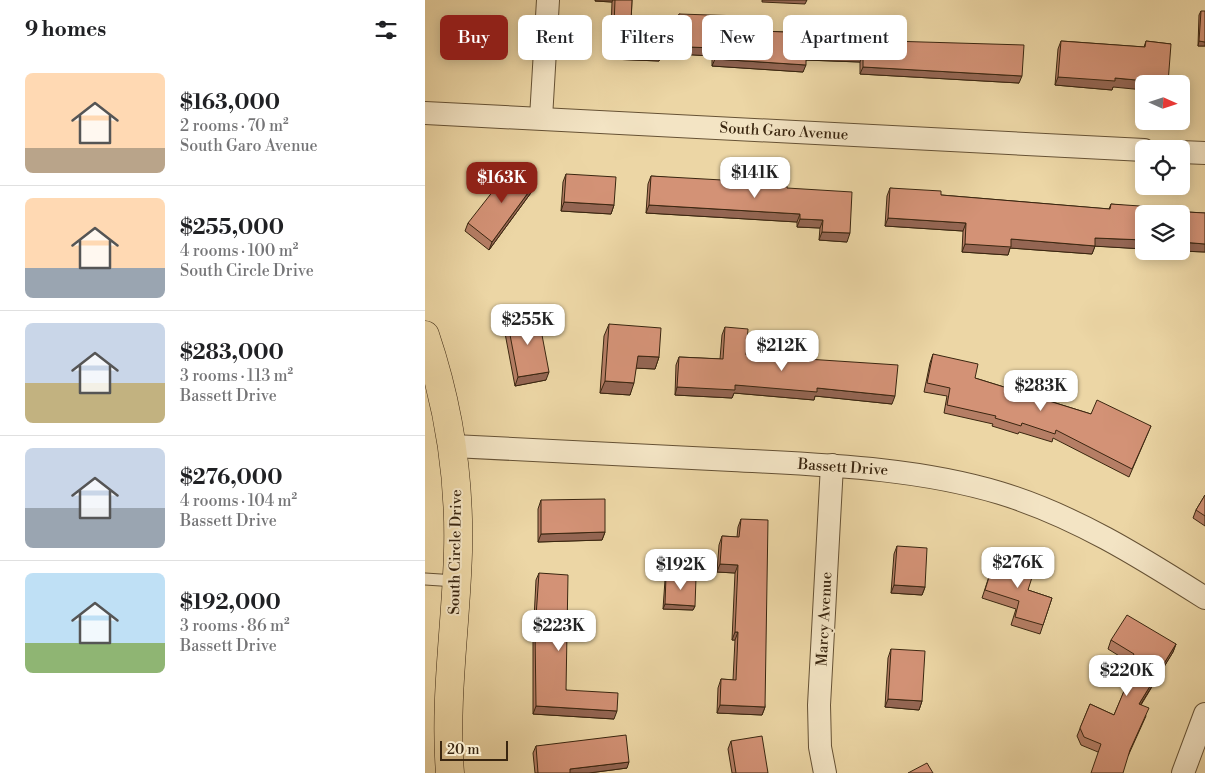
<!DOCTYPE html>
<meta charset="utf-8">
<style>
:root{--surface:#fff;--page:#f2f2f2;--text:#202124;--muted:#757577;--line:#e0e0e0;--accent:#8f2418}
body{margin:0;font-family:"Libre Bodoni",serif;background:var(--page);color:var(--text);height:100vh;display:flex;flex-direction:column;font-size:19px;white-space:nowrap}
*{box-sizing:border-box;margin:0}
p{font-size:16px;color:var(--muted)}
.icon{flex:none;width:28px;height:28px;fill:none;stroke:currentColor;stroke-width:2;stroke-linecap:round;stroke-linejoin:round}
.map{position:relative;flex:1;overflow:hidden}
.side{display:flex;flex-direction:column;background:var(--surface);width:425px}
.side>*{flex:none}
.hud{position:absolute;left:15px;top:15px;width:475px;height:45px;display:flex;gap:10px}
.needle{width:32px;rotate:93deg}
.controls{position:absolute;left:710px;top:75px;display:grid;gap:10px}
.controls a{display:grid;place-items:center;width:55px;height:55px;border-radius:8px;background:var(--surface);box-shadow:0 2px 12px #0003;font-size:25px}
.scale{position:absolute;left:15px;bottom:12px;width:68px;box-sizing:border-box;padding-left:5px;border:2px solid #3a2610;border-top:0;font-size:14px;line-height:18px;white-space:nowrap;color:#3a2610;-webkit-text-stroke:4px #f3e4c4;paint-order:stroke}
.price{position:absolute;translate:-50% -42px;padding:0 11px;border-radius:10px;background:#fff;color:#222;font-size:16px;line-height:32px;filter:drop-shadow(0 1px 2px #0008)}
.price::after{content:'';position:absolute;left:50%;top:30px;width:15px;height:11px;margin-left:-8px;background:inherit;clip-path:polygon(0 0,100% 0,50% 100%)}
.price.current{background:var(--accent);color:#fff}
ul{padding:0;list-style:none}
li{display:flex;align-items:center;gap:15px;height:125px;padding:0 25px}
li+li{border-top:1px solid var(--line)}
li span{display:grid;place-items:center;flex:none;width:140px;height:100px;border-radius:8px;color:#555}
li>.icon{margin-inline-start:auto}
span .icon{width:60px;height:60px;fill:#fffc;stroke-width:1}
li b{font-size:21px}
h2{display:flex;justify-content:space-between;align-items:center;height:60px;padding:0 25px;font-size:21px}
.tag{padding:0 18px;border-radius:8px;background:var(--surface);box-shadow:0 2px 12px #0003;font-size:18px;line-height:45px}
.tag.current{background:var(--accent);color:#fff}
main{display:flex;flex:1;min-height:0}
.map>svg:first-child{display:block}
</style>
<main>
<section class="side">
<h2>9 homes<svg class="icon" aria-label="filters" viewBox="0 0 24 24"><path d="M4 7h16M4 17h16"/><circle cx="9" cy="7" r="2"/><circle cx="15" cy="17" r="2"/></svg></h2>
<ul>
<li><span style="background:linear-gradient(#ffd9b3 75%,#b9a48a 0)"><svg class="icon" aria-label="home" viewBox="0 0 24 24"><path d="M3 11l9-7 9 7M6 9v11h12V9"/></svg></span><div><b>$163,000</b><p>2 rooms · 70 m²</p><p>South Garo Avenue</p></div></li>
<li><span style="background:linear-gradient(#ffd9b3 70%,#9aa5b1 0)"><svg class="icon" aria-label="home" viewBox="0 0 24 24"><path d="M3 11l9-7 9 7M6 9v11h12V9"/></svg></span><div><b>$255,000</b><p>4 rooms · 100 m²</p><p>South Circle Drive</p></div></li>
<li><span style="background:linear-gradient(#c9d6e8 60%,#c2b280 0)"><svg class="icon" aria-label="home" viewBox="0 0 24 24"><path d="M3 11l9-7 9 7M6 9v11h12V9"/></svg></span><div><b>$283,000</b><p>3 rooms · 113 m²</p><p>Bassett Drive</p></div></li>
<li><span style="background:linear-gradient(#c9d6e8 60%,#9aa5b1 0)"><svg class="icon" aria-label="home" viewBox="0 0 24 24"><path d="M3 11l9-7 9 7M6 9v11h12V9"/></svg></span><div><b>$276,000</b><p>4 rooms · 104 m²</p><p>Bassett Drive</p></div></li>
<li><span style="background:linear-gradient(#bfe0f5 70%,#8fb573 0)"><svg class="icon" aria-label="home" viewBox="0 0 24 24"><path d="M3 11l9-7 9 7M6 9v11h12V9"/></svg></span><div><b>$192,000</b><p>3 rooms · 86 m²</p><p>Bassett Drive</p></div></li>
</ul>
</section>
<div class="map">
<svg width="780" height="773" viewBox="0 0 780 773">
<rect width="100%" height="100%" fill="#ecd6a5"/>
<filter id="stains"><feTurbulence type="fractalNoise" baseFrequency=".004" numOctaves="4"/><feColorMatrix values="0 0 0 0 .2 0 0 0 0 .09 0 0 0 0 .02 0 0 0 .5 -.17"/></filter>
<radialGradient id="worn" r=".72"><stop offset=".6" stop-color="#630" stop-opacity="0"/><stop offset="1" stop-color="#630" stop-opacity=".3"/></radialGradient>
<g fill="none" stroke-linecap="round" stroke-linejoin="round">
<g stroke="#665235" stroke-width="13">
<path id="service" d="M 0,579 L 31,581"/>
</g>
<g stroke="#665235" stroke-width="24">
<g id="minor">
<path d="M 0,113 L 719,150"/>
<path d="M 116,118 L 123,0"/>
<path d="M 756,152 L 780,153"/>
<path d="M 28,446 C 121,450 214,455 307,460 C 397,465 488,467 575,493 C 650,516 714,556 780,598"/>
<path d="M 400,773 L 395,747 L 394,705 L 407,465"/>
<path d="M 758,773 L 780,714"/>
</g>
</g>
<g stroke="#3a2610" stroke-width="29">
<path id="primary" d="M 0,335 C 24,406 35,478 33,552 C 31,626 19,699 25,773"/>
</g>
<use href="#service" stroke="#f3e4c4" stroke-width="11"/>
<use href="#minor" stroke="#f3e4c4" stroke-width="22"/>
<use href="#primary" stroke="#ecd6a5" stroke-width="28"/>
</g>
<g fill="#b57e65" stroke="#3a2610">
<path d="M 170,0 L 207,0 L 206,22 L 251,25 L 251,21 L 254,14 L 316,30 L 400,34 L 400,29 L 402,22 L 594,83 L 435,74 L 435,62 L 381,60 L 378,72 L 287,66 L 287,56 L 237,53 L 234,61 L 185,59 L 187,2 L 170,1 Z"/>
<path d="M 776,11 L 780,46 L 773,46 L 774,15 Z"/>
<path d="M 636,41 L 719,47 L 721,41 L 746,44 L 688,87 L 687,90 L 630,85 L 633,49 Z"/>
<path d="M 141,174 L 189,205 L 186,214 L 136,211 L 138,182 Z"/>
<path d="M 226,176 L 362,188 L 422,242 L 394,240 L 395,228 L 372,227 L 372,222 L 221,213 L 223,184 Z"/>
<path d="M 465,188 L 516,195 L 684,209 L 686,204 L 744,211 L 780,213 L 780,252 L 756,251 L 756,214 L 719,214 L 719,249 L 670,246 L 667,254 L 585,248 L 583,255 L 537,252 L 538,231 L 460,226 L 462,196 Z"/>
<path d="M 108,190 L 64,250 L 40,231 L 43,223 Z"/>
<path d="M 82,319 L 121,380 L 90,386 L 79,328 Z"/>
<path d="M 184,324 L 234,357 L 230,369 L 211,368 L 205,395 L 175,393 L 179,336 Z"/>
<path d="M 300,327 L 321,355 L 467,404 L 390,396 L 389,400 L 309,393 L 307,398 L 250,395 L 251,365 L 254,357 L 295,359 L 297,335 Z"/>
<path d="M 508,354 L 550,378 L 666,414 L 726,426 L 704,477 L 628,438 L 627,442 L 594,432 L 593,434 L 567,426 L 568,424 L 519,413 L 522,396 L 499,392 L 505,363 Z"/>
<path d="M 780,495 L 780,526 L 768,518 L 771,510 Z"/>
<path d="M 116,500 L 180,532 L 177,540 L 113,542 L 113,509 Z"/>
<path d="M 316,519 L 340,707 L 337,715 L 292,713 L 293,688 L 296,679 L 308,680 L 310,640 L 307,640 L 310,573 L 292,572 L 294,545 L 297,536 L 312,537 L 313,527 Z"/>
<path d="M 472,546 L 500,587 L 497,595 L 466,593 L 469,554 Z"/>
<path d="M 571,555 L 603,590 L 627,598 L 615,634 L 586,625 L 591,609 L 557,598 Z"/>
<path d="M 114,573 L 141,690 L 189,719 L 108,714 L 108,639 L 111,580 Z"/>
<path d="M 241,576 L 270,606 L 268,610 L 238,609 L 240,580 Z"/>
<path d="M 686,640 L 751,644 L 748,652 L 716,705 L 721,716 L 703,756 L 673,752 L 656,745 L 652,736 L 665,704 L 689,715 L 701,687 L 694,682 L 697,674 L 704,662 L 683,649 Z"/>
<path d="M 466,649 L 497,701 L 494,710 L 460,707 L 463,658 Z"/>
<path d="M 306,741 L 343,773 L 307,773 L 303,749 Z"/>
<path d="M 111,746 L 202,768 L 164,773 L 110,773 L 108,753 Z"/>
</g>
<g fill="#946653" stroke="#3a2610">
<path d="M 171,0 L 188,0 L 187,2 L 170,1 Z"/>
<path d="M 337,0 L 382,0 L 380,4 L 337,2 Z"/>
<path d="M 774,41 L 780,42 L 780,46 L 773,46 Z"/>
<path d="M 237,46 L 290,48 L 287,56 L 234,53 Z"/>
<path d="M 188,51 L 237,53 L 234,61 L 185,59 Z"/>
<path d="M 381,53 L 438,55 L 435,62 L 379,60 Z"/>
<path d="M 290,59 L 381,65 L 378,72 L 287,66 Z"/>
<path d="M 438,67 L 597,76 L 594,83 L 435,74 Z"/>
<path d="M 633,77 L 690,78 L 743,83 L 719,84 L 719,90 L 688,87 L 687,90 L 630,85 Z"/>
<path d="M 111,182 L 108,190 L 64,250 L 67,242 Z"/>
<path d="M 139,202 L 189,205 L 186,214 L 136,211 Z"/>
<path d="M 224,205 L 375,214 L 372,222 L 221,213 Z"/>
<path d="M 463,218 L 541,223 L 538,231 L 460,226 Z"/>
<path d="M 375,219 L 398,220 L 395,228 L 372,227 Z"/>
<path d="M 397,232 L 425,233 L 422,242 L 394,240 Z"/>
<path d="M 670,238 L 719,240 L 719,249 L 667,246 Z"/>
<path d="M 586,239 L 670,246 L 667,254 L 585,248 L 583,255 L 537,252 L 540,244 Z"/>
<path d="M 756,242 L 780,244 L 780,252 L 756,251 Z"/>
<path d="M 213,356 L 234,357 L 230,369 L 209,368 Z"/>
<path d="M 124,372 L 121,380 L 90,386 L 93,377 Z"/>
<path d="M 180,381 L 209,383 L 205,395 L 175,393 Z"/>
<path d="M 310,385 L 392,388 L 470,396 L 467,404 L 390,396 L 389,400 L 309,393 L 307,398 L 250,395 L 252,387 Z"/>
<path d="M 180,532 L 177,540 L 113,542 L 116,534 Z"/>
<path d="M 295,564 L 313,565 L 310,573 L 292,572 Z"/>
<path d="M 469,585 L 500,587 L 497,595 L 466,593 Z"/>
<path d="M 240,604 L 270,606 L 268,610 L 238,609 Z"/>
<path d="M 310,632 L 313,632 L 310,640 L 307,640 Z"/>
<path d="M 751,644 L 748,652 L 711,712 L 714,704 Z"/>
<path d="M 463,699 L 497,701 L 494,710 L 460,707 Z"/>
<path d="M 295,705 L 340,707 L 337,715 L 292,713 Z"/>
<path d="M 111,706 L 192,711 L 189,719 L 108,714 Z"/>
<path d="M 204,762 L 202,768 L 164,773 L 144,773 L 145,769 Z"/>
</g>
<g fill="#d39276" stroke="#3a2610">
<path d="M 190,0 L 207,0 L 206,22 L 253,25 L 254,14 L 317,16 L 316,30 L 402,34 L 402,22 L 465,25 L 464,41 L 599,45 L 597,76 L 438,67 L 438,55 L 381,53 L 381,65 L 290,59 L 290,48 L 237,46 L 237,53 L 188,51 Z"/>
<path d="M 776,11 L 780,11 L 780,42 L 774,41 Z"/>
<path d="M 636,41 L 720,47 L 721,41 L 746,44 L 743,83 L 690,78 L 690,81 L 633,77 Z"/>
<path d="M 87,167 L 111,182 L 67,242 L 43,223 Z"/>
<path d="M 141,174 L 191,177 L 189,205 L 139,202 Z"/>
<path d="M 226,176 L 350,183 L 362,186 L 362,188 L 427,192 L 425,233 L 397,232 L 398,220 L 375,219 L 375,214 L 224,205 Z"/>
<path d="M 465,188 L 516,191 L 516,195 L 685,209 L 686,204 L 744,208 L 744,211 L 780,213 L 780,244 L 756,242 L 756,214 L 719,214 L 719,240 L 670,238 L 670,246 L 586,239 L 586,247 L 540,244 L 541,223 L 463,218 Z"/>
<path d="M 113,314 L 124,372 L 93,377 L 82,319 Z"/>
<path d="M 184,324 L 236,328 L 234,357 L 213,356 L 209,383 L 180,381 Z"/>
<path d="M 300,327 L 323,329 L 321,355 L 473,365 L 470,396 L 392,388 L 392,392 L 310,385 L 310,390 L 252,387 L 254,357 L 298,359 Z"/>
<path d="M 508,354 L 553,364 L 550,378 L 666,414 L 672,400 L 726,426 L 707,469 L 631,430 L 630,434 L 597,423 L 596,426 L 570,418 L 571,416 L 522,405 L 525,388 L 502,383 Z"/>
<path d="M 780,495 L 780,516 L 771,510 Z"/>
<path d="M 180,499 L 180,532 L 116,534 L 116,500 Z"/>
<path d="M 316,519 L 343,520 L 340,707 L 295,705 L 296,679 L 311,680 L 313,632 L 310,632 L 313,565 L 295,564 L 297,536 L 314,537 Z"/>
<path d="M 472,546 L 502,548 L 500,587 L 469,585 Z"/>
<path d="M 571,555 L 610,568 L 603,590 L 627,598 L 618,625 L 590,617 L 594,601 L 560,590 Z"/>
<path d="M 114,573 L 143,575 L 141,690 L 193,693 L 192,711 L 111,706 L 110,631 Z"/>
<path d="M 241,576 L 271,578 L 270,606 L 240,604 Z"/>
<path d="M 702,615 L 751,644 L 714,704 L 724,708 L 705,750 L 698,773 L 666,773 L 676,744 L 659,737 L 655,728 L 665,704 L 689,715 L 704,679 L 697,674 L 709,654 L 686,640 Z"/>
<path d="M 466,649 L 500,651 L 497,701 L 463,699 Z"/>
<path d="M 201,735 L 204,762 L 145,769 L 145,773 L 113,773 L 111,746 Z"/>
<path d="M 337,736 L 343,773 L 311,773 L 306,741 Z"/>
<path d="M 502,763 L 508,773 L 483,773 Z"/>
</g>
<g text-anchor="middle" stroke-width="4" stroke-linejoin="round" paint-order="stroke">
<g font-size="15" fill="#3a2610" stroke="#f3e4c4">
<text transform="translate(359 131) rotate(3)" y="5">South Garo Avenue</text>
<text transform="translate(418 467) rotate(4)" y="5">Bassett Drive</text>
<text transform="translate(30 552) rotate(-89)" y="5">South Circle Drive</text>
<text transform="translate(399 619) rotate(-87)" y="5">Marcy Avenue</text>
</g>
</g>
<rect width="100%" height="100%" filter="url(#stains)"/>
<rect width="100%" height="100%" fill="url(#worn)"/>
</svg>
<div class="controls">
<a><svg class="needle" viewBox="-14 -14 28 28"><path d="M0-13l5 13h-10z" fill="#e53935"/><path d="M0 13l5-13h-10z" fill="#757577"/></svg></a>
<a><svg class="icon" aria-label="locate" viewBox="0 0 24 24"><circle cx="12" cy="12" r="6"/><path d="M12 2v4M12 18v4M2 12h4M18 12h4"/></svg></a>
<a><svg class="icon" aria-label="layers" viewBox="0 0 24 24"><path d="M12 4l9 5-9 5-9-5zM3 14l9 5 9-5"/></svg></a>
</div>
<div class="scale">20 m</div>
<b class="price" style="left:330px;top:199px">$141K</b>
<b class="price current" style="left:77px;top:204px">$163K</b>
<b class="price" style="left:103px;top:346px">$255K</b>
<b class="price" style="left:357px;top:372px">$212K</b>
<b class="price" style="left:616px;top:412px">$283K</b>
<b class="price" style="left:593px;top:589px">$276K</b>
<b class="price" style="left:256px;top:591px">$192K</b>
<b class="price" style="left:134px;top:652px">$223K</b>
<b class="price" style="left:702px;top:697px">$220K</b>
<div class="hud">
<a class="tag current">Buy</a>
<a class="tag">Rent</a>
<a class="tag">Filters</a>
<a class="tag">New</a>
<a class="tag">Apartment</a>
</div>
</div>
</main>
